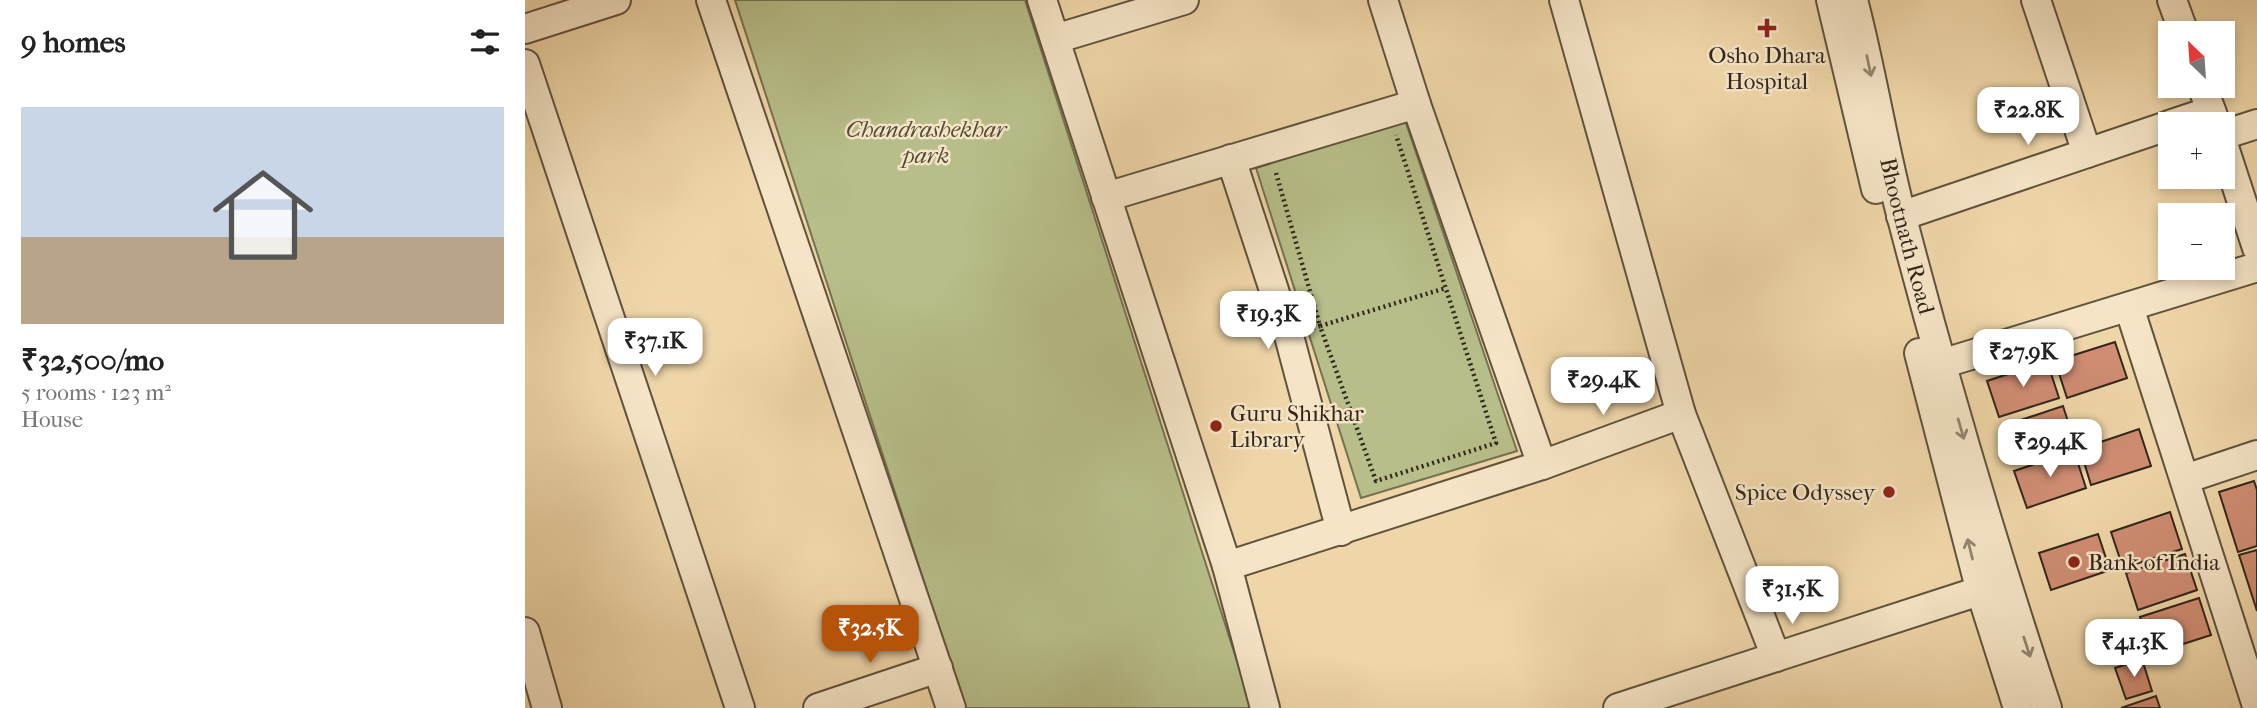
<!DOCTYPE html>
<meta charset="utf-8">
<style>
:root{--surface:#fff;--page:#f6f6f6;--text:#222;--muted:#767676;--line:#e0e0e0;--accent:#b45309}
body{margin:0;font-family:"IM FELL French Canon",serif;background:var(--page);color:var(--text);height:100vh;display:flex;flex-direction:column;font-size:26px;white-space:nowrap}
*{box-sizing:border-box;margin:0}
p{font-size:23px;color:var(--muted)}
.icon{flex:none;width:38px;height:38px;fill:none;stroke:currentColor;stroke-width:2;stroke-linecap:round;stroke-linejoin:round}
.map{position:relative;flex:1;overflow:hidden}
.details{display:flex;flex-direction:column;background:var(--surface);width:525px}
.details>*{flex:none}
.needle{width:46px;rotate:335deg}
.tools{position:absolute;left:1633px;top:21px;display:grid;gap:14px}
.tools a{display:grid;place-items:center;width:77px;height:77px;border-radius:0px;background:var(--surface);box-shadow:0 4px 10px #0003;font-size:35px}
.price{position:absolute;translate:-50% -60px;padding:0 16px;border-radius:14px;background:#fff;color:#222;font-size:23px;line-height:46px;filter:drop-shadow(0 2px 4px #0008)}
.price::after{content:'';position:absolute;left:50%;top:42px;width:21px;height:16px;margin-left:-10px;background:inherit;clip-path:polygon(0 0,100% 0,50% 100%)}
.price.current{background:var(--accent);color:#fff}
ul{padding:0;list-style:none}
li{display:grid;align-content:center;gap:14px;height:371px;padding:0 21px}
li+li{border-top:2px solid var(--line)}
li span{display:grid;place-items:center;height:217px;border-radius:0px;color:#555}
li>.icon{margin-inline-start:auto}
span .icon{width:126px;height:126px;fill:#fffc;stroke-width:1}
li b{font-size:30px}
h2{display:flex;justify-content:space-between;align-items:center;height:84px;padding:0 21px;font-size:30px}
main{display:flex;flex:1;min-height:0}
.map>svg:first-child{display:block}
</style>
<main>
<section class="details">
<h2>9 homes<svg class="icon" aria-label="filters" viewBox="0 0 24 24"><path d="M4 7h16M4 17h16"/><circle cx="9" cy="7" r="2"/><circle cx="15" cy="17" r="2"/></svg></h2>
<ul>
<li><span style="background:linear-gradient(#c9d6e8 60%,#b9a48a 0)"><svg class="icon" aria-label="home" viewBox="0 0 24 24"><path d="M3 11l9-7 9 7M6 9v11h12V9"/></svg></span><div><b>₹32,500/mo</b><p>5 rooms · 123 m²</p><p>House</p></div></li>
</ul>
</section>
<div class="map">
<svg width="1732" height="708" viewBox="0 0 1732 708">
<rect width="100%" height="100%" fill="#efd6a8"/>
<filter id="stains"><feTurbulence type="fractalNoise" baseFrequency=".00286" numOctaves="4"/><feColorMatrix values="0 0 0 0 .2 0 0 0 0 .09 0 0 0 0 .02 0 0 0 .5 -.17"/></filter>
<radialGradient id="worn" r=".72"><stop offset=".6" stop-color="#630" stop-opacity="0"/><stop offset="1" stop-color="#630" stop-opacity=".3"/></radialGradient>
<g fill="#b7be89" stroke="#747252" stroke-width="2">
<path d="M 210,0 L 500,0 L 727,708 L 440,708 Z"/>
<path d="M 880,120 L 992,451 L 836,498 L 731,168 Z"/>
</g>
<g fill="#d08d73" stroke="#32261b" stroke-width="2">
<path d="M 1590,342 L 1602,378 L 1542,398 L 1530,361 Z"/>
<path d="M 1522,361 L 1534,398 L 1474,417 L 1462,381 Z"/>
<path d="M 1538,406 L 1550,443 L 1490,463 L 1478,426 Z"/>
<path d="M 1614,429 L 1626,466 L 1566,485 L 1555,449 Z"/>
<path d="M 1549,451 L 1561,488 L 1502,508 L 1489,471 Z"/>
<path d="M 1729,481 L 1732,490 L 1732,546 L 1713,552 L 1694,492 Z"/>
<path d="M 1645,512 L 1657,549 L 1598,568 L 1586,532 Z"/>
<path d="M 1573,534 L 1585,570 L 1526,590 L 1514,553 Z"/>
<path d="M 1732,550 L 1732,611 L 1714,555 Z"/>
<path d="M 1660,554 L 1672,590 L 1613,610 L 1601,573 Z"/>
<path d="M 1674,598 L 1686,635 L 1627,654 L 1615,617 Z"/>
<path d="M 1617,659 L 1627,691 L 1601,699 L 1590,668 Z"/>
<path d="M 1631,696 L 1635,708 L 1596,708 Z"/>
</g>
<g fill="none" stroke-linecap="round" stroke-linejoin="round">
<g stroke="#61523e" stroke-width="32">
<g id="minor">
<path d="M 186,0 L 426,708"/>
<path d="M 517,0 L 702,566 L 740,708"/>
<path d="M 858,0 L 891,104"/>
<path d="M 1039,0 L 1156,414 L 1251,657"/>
<path d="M 1306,0 L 1351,189"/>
<path id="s1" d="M 1328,0 C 1347,72 1358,146 1377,218 C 1420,383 1468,546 1522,708"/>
<path d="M 1511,0 L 1562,153"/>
<path d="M 1647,0 L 1659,33"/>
<path d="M 0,29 L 91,0"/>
<path d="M 530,39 L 659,0"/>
<path d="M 0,64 L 215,708"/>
<path d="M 1677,86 L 1691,124"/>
<path d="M 1647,124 L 1686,111"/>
<path d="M 1698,135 L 1732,124"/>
<path d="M 1698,144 L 1732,248"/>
<path d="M 706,159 L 764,336 L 816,531"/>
<path d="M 581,197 L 891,104 L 1017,465 L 702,566"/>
<path d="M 1376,216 L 1645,125"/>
<path d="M 1604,307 L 1732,706"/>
<path d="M 1394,353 L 1456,592 L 1493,708"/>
<path d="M 1400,369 L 1732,267"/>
<path d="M 1017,465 L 1156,414"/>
<path d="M 1660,479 L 1732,455"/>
<path d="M 0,632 L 22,708"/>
<path d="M 293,708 L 413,668"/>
<path d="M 1093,708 L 1473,585"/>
</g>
</g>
<g stroke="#32261b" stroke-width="4.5" stroke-dasharray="2 3.5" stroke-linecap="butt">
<path d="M 751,173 L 795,326 L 921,288"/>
<path d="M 788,328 L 795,326 L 851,481 L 971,443 L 871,135"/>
</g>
<use href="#minor" stroke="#f5e4c6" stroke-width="28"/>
</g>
<defs><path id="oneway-shaft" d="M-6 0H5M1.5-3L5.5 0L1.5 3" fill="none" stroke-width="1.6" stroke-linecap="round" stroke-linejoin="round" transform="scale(1.75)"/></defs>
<g stroke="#948570">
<use href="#oneway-shaft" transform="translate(1344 66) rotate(78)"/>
<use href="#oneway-shaft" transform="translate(1436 429) rotate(74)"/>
<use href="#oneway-shaft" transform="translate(1445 549) rotate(-104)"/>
<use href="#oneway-shaft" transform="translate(1502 647) rotate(72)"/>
</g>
<g fill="#8f2418" stroke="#f5e4c6" stroke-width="2.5">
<path d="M1238.5 17.5h7v7h7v7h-7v7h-7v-7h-7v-7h7z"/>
<circle cx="691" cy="426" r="7"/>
<circle cx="1364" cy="492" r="7"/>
<circle cx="1549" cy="562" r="7"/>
</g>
<g text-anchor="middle" stroke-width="5" stroke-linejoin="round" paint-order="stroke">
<g font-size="23" fill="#32261b" stroke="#f5e4c6" text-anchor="start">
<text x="1242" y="63" text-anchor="middle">Osho Dhara<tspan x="1242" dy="26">Hospital</tspan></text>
<text x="705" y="421">Guru Shikhar<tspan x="705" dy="26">Library</tspan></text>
<text x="1350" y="500" text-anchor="end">Spice Odyssey</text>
<text x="1563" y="570">Bank of India</text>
</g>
<g font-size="23" font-style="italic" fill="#534c36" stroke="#f5e4c6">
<text x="401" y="137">Chandrashekhar<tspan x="401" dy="26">park</tspan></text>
</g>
<g font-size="23" fill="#32261b" stroke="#f5e4c6">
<text dy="8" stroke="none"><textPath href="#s1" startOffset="242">Bhootnath Road</textPath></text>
</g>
</g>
<rect width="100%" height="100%" filter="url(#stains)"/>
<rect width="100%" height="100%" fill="url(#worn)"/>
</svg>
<div class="tools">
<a><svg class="needle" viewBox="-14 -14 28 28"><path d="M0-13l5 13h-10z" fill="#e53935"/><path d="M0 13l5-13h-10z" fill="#767676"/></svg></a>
<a>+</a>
<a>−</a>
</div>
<b class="price" style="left:1503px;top:147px">₹22.8K</b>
<b class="price" style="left:743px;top:351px">₹19.3K</b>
<b class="price" style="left:130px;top:378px">₹37.1K</b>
<b class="price" style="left:1498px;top:389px">₹27.9K</b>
<b class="price" style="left:1078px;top:417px">₹29.4K</b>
<b class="price" style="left:1525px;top:479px">₹29.4K</b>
<b class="price" style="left:1267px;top:626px">₹31.5K</b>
<b class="price current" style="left:345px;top:665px">₹32.5K</b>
<b class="price" style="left:1609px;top:679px">₹41.3K</b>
</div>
</main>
